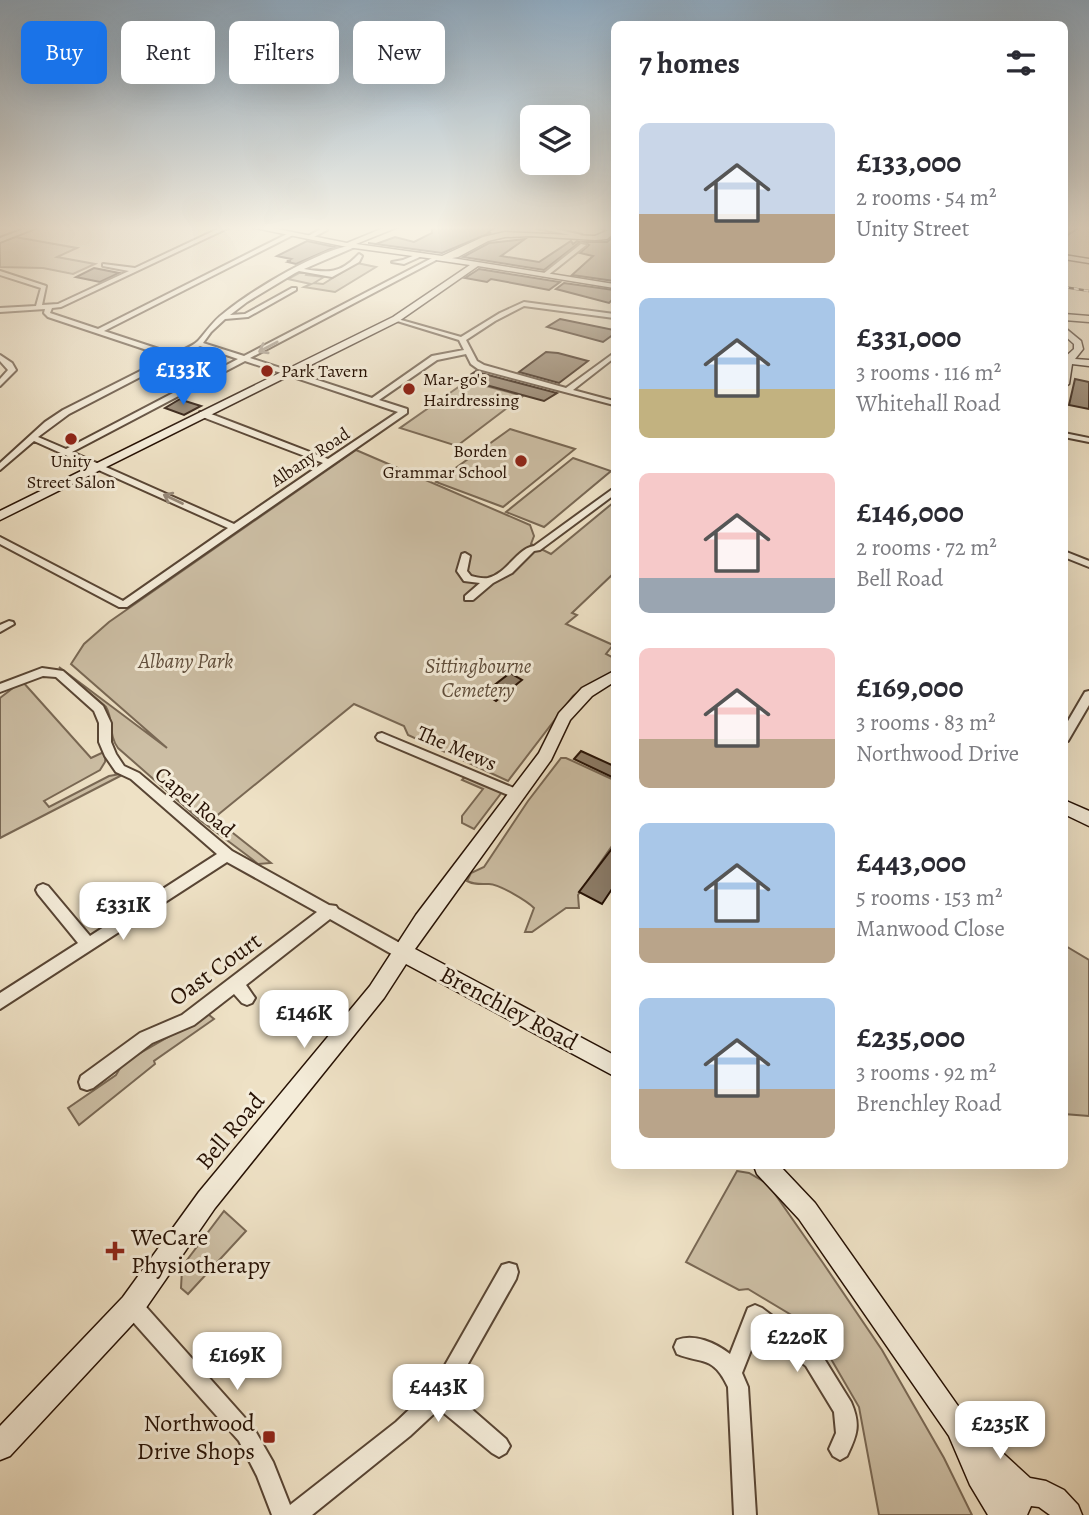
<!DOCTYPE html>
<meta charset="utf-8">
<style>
:root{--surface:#fff;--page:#f7f7f7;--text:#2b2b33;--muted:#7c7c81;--accent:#1a73e8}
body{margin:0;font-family:Alegreya,serif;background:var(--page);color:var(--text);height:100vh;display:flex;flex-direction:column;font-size:26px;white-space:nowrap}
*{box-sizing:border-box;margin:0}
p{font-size:23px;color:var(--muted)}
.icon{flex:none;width:38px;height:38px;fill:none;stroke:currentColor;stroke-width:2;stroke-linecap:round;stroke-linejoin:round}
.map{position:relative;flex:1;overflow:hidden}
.side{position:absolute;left:611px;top:21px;width:457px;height:1148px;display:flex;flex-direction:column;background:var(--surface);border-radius:10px;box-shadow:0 7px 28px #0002}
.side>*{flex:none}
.hud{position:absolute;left:21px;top:21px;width:485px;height:63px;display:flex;gap:14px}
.fabs{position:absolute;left:520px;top:105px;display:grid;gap:14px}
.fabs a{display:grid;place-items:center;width:70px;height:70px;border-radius:10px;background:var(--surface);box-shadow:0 7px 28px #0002;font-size:35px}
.price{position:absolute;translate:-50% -60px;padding:0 16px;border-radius:14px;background:#fff;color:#222;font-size:23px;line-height:46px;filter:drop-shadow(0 2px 4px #0008)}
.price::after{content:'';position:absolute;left:50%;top:42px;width:21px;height:16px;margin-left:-10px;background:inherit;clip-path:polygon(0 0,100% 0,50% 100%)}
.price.selected{background:var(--accent);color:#fff}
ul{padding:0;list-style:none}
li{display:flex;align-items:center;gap:21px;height:175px;padding:0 28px}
li span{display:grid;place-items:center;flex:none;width:196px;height:140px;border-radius:10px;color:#555}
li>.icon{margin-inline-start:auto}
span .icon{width:84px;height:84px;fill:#fffc;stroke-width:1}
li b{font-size:30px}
h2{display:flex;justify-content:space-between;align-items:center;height:84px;padding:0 28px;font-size:30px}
.chip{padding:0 24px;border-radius:10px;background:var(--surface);box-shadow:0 7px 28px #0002;font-size:24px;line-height:63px}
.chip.selected{background:var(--accent);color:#fff}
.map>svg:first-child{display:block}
</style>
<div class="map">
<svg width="1089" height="1515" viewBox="0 0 1089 1515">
<rect width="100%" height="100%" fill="#eee1c5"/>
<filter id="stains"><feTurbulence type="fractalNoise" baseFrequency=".00286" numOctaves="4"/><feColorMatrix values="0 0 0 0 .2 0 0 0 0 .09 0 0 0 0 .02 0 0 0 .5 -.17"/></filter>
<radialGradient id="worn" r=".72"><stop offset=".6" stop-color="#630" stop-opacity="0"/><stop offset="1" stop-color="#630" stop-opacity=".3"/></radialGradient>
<g fill="#ccbea4" stroke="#796854" stroke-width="2">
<path d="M 15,237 L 77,248 L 57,257 L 95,264 L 73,274 L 43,268 L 0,267 L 0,242 Z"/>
<path d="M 357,263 L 376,267 L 335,292 L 304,287 L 311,284 L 288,279 L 299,273 L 307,273 L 306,275 L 324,277 L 314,283 L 323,284 Z"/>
<path d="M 467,381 L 523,396 L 457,446 L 400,428 Z"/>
<path d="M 510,429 L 575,449 L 503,507 L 436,482 Z"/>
<path d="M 356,450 L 530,525 L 534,536 L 531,544 L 551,554 L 614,502 L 614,573 L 572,613 L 577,615 L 566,624 L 613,645 L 606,654 L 614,658 L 614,676 L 586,686 L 573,696 L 508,781 L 408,735 L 404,726 L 354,704 L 214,818 L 271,863 L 258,864 L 248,856 L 200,820 L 118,748 C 108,735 114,720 106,707 L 59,667 L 167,748 L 71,664 L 84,644 L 109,622 Z"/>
<path d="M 573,458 L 611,471 L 544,527 L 506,512 Z"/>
<path d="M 22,681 L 91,758 L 106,751 L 105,762 L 100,770 L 44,801 L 49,807 L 109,776 L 126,773 L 0,838 L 0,698 Z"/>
<path d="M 561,758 L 566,758 L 614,780 L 614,843 L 578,895 L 579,908 L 566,908 L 532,932 L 525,932 L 534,908 C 527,901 499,884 489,884 C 480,884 475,885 467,881 L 471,873 L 484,867 L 528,801 Z"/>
<path d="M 465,777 L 502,792 L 474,829 L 462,823 L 462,816 L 483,789 L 462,780 Z"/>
<path d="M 1064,945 L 1089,960 L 1089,1116 L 1064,1114 Z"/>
<path d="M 208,1014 L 214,1019 L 154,1061 L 155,1064 L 79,1125 L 68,1108 L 116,1075 L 123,1063 Z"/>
<path d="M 737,1171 L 749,1173 L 768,1184 L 823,1263 L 882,1350 L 944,1458 L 972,1515 L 879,1515 L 859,1407 L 813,1328 L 748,1289 L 739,1290 L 686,1262 Z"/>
<path d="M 224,1211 L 246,1231 L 188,1294 L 181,1288 L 182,1269 L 187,1260 Z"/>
</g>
<g fill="#8e7d68" stroke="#261104" stroke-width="2">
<path d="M 432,227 L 496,227 L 488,232 L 490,233 L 442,253 L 368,243 L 376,244 L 395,237 L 414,242 L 432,233 Z"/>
<path d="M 614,236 L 614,281 L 572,275 L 593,256 L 580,253 L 589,245 L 584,242 L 607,242 Z"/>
<path d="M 525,239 L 501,256 L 539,262 L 571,241 L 573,244 L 577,241 L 580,242 L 544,270 L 463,257 L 489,243 Z"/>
<path d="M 307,241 L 335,247 L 296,264 L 288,262 L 291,261 L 287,261 L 291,259 L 277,256 Z"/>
<path d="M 94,268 L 119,273 L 100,282 L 76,277 Z"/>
<path d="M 479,269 L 560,282 L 549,290 L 491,279 L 487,282 L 465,278 Z"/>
<path d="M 564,283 L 614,290 L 614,298 L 609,303 L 556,289 Z"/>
<path d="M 560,319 L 614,330 L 614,334 L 603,342 L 547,327 Z"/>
<path d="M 546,352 L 558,353 L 588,361 L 559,383 L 519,372 Z"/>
<path d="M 476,371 L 477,372 L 557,393 L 544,401 L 464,379 Z"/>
<path d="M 1075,379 L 1089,382 L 1089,409 L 1069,405 Z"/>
<path d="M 180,399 L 185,401 L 201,406 L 184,415 L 165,408 Z"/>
<path d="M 510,673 L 522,680 L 496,701 L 484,693 Z"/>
<path d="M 581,751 L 614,766 L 614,778 L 574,759 Z"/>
<path d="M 614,846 L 614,886 L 602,904 L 579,892 Z"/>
</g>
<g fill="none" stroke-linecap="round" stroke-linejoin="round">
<g stroke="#584534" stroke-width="4">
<g id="street">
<path d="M 29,227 L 38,227 L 0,242 L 0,238 Z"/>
<path d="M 222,227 L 230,227 L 61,307 L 52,308 L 50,313 L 98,329 L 291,232 L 293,235 L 104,331 L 174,354 C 181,350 192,347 198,341 C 207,331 213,321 224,313 C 251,291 321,248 355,245 L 355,247 L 304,269 C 329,273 340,274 359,254 L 362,256 L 359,262 L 332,277 L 299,271 L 295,273 L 247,302 L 230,315 L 245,314 L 292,288 L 296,288 L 296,290 L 248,317 L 225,319 L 211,332 L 203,343 L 244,356 L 436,256 L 438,259 L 250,358 L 372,398 L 432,356 L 464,350 L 459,340 L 394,320 L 394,318 L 461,337 L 500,313 L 524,302 L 614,314 L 614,318 L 524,306 L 495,321 L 466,340 L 477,361 L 484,365 L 566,388 L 614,353 L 614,358 L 573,390 L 614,401 L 614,405 L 478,369 L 471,364 L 466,354 L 437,360 L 379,400 L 407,409 L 407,413 L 127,607 L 119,607 L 0,544 L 0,537 L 123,601 L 228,528 L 34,441 L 0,470 L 0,463 L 45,422 L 63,410 L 168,357 L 48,317 L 44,313 L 45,309 L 0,312 L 0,308 L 36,306 L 41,288 L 0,275 L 0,271 L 46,286 L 42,305 L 58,304 L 129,271 L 103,266 L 103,264 L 135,268 ZM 200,346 L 238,359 L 66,449 L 38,437 L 69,414 ZM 245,361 L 398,412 L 328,459 L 206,412 L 200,412 L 200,416 L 323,463 L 234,524 L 72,452 Z"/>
<path d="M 320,227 L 326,227 L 327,230 L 312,238 L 308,238 L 308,236 L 321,229 Z"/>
<path d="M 533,227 L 546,227 L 582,235 L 579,237 Z"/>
<path d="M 1071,227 L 1078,227 L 1064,236 L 1064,232 Z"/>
<path d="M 581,244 L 586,245 L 547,276 L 543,276 L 543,274 Z"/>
<path d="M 420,253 L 422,256 L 404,264 L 392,262 L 403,260 Z"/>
<path d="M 0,355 L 12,363 L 16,370 L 0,386 L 0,379 L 8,370 L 0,361 Z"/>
<path d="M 1064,433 L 1089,438 L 1089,442 L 1064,437 Z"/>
<path d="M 614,488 L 614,495 L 540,550 L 534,551 L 512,573 L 493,583 L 473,600 L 465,600 L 465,596 L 480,583 L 464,581 L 457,571 L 462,554 L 465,553 L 470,556 L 467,571 L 471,576 C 476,577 483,579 488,578 C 508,573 516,549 534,546 Z"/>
<path d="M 1064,551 L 1089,561 L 1089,567 L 1064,557 Z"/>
<path d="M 9,621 L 13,622 L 14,624 L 0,632 L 0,625 Z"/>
<path d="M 42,668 L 63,671 L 103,706 L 111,723 L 111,742 L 116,754 L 124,766 L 139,773 L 232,851 L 329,905 L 336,906 L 338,909 L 407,947 L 409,952 L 407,957 L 402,959 L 397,957 L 330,919 L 246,985 L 255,998 L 252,1003 L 247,1005 L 242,1003 L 234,994 L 194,1025 L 152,1043 L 93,1088 L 87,1090 L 81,1088 L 79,1082 L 81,1076 L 140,1033 L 182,1015 L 317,912 L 227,862 L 0,1009 L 0,993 L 78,943 L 38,894 L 36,890 L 38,886 L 43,884 L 48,886 L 90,936 L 217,854 L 131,779 L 116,772 L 105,756 L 99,742 L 99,723 L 94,711 L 56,677 L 43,676 L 0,692 L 0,684 Z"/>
<path d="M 1089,691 L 1089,705 L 1068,741 L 1064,742 L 1064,728 L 1085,692 Z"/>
<path d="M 382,733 L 521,791 L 523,794 L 521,797 L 513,797 L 378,740 L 376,737 L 378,734 Z"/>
<path d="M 509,1263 L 516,1265 L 518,1272 L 516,1279 L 452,1392 L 506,1439 L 510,1446 L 506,1453 L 499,1457 L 492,1453 L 439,1409 L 410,1436 L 312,1515 L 272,1515 L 257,1476 L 239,1441 L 125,1313 L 122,1306 L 125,1299 L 132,1296 L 139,1299 L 253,1427 L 273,1462 L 290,1505 L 396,1422 L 432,1388 L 502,1265 Z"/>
<path d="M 755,1305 L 762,1308 L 820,1352 L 851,1402 C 861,1425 857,1435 847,1456 L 840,1460 L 833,1456 L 829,1449 L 836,1433 L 834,1412 L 806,1366 L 759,1330 L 742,1373 L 748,1387 L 756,1515 L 734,1515 L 728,1387 C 713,1355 702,1364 677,1354 L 674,1347 L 677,1340 C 694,1333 716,1343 730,1354 L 748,1308 Z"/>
</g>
</g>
<g stroke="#261104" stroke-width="3">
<g id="secondary">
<path d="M 596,227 L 613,228 L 614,232 Z"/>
<path d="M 1064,255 L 1089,259 L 1089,263 L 1064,259 Z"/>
<path d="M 439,256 L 614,284 L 614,288 L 478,266 L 399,321 L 0,520 L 0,511 L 393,317 L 470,265 L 436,260 Z"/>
<path d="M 1064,327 L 1081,341 L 1083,349 L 1075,359 L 1089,360 L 1089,366 L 1072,364 L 1069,384 L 1064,387 L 1064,358 L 1074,349 L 1074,344 L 1064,335 Z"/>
<path d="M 614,671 L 614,682 L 592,696 L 570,720 L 551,760 L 415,949 L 614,1055 L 614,1076 L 406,964 L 384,998 L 215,1208 L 141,1315 L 10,1456 L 0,1460 L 0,1426 L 123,1297 L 199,1192 L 370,986 L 416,915 L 539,753 L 559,713 L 582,688 Z"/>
<path d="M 1064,800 L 1089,811 L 1089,826 L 1064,814 Z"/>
<path d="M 754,1166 L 780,1166 L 815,1203 L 970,1423 L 1030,1478 L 1046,1481 L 1064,1490 L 1078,1505 L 1082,1515 L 1050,1515 L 1039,1507 L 1031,1506 L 1027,1515 L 988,1515 L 970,1485 L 949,1436 L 799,1219 L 757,1174 Z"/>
</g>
</g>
<g stroke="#261104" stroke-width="3">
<g id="primary">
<path d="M 250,227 L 267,227 L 347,243 L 386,227 L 398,227 L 356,244 L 442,256 L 483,237 L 505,232 L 595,236 L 614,228 L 614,233 L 607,239 L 595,240 L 531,236 L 505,237 L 488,241 L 458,257 L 442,260 L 347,247 Z"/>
<path d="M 1064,314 L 1089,316 L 1089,322 L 1064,320 Z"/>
</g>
</g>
<use href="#street" fill="#f4ecd9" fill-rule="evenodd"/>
<use href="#secondary" fill="#f4ecd9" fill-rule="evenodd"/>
<use href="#primary" fill="#eee1c5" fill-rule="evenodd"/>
<g stroke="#261104" stroke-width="2.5">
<path id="rail" d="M 1064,287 L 1089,291"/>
</g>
<use href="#rail" stroke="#f4ecd9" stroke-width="2" stroke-dasharray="5" stroke-linecap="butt"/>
</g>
<defs><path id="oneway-shaft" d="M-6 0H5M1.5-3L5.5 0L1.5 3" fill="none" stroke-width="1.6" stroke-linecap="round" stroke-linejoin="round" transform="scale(1.75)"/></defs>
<g stroke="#978979">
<use href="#oneway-shaft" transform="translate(268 347) rotate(152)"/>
<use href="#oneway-shaft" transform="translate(173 499) rotate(-155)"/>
</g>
<linearGradient id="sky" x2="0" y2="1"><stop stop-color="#8faac0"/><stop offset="0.52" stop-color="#f7f2e5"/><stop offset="1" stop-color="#f7f2e5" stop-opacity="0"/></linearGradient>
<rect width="1089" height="439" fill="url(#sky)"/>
<g fill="#8f2418" stroke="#f4ecd9" stroke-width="2.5">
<circle cx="267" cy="371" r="7"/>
<circle cx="409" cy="389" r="7"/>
<circle cx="71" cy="439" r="7"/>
<circle cx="521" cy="461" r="7"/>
<path d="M111.5 1240.5h7v7h7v7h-7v7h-7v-7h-7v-7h7z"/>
<rect x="262" y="1430" width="14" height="14" rx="3.5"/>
</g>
<g text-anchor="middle" stroke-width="6" stroke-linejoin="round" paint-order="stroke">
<g font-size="18" fill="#261104" stroke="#f4ecd9" text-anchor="start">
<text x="281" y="377">Park Tavern</text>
<text x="423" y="385">Mar-go's<tspan x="423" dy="21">Hairdressing</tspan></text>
<text x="507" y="457" text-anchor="end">Borden<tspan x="507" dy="21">Grammar School</tspan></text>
<text x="71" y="467" text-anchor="middle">Unity<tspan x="71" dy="21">Street Salon</tspan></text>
</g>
<g font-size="18" fill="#261104" stroke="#f4ecd9">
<text transform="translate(310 457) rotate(-34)" y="6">Albany Road</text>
</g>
<g font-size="21" font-style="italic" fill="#604e3c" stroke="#f4ecd9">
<text x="186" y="668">Albany Park</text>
<text x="478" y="673">Sittingbourne<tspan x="478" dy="24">Cemetery</tspan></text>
</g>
<g font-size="21" fill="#261104" stroke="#f4ecd9">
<text transform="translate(457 748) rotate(23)" y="7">The Mews</text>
<text transform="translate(195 802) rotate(40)" y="7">Capel Road</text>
</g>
<g font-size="24" fill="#261104" stroke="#f4ecd9">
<text transform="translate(215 969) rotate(-36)" y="8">Oast Court</text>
<text transform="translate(509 1008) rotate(28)" y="8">Brenchley Road</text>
<text transform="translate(230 1131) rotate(-50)" y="8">Bell Road</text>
</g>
<g font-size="24" fill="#261104" stroke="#f4ecd9" text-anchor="start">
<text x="131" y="1245">WeCare<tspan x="131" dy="28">Physiotherapy</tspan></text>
<text x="255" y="1431" text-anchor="end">Northwood<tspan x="255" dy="28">Drive Shops</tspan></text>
</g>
</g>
<rect width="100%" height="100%" filter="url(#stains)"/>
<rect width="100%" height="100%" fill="url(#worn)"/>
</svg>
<div class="fabs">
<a><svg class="icon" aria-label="layers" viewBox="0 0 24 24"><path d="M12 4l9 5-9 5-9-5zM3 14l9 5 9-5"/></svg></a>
</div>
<b class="price selected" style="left:183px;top:407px">£133K</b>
<b class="price" style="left:123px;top:942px">£331K</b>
<b class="price" style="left:304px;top:1050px">£146K</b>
<b class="price" style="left:797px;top:1374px">£220K</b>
<b class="price" style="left:237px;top:1392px">£169K</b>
<b class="price" style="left:438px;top:1424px">£443K</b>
<b class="price" style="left:1000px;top:1461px">£235K</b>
<div class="hud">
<a class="chip selected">Buy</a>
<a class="chip">Rent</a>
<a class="chip">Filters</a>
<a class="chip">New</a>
</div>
<section class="side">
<h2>7 homes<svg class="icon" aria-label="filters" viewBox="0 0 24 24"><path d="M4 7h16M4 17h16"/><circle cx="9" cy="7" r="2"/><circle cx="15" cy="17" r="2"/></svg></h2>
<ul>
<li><span style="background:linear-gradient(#c9d6e8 65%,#b9a48a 0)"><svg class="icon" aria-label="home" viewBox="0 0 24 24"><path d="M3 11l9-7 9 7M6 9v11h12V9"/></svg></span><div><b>£133,000</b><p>2 rooms · 54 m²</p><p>Unity Street</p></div></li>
<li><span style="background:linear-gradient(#a9c7e8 65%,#c2b280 0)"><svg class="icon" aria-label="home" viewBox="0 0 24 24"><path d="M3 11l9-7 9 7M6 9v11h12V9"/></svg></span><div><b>£331,000</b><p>3 rooms · 116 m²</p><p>Whitehall Road</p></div></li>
<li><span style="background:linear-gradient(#f6c9c9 75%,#9aa5b1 0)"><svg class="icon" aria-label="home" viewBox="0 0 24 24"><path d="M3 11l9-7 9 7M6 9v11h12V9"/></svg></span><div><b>£146,000</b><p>2 rooms · 72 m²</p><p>Bell Road</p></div></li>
<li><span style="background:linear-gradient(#f6c9c9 65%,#b9a48a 0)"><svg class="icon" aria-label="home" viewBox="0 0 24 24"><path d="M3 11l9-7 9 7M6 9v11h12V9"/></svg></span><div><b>£169,000</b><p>3 rooms · 83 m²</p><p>Northwood Drive</p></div></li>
<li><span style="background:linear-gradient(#a9c7e8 75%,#b9a48a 0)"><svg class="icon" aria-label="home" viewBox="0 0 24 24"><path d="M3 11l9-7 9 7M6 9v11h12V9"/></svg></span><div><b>£443,000</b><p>5 rooms · 153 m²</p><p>Manwood Close</p></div></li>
<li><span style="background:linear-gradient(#a9c7e8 65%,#b9a48a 0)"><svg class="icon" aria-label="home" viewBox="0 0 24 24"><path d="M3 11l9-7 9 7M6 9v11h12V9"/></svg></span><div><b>£235,000</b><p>3 rooms · 92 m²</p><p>Brenchley Road</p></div></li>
</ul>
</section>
</div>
